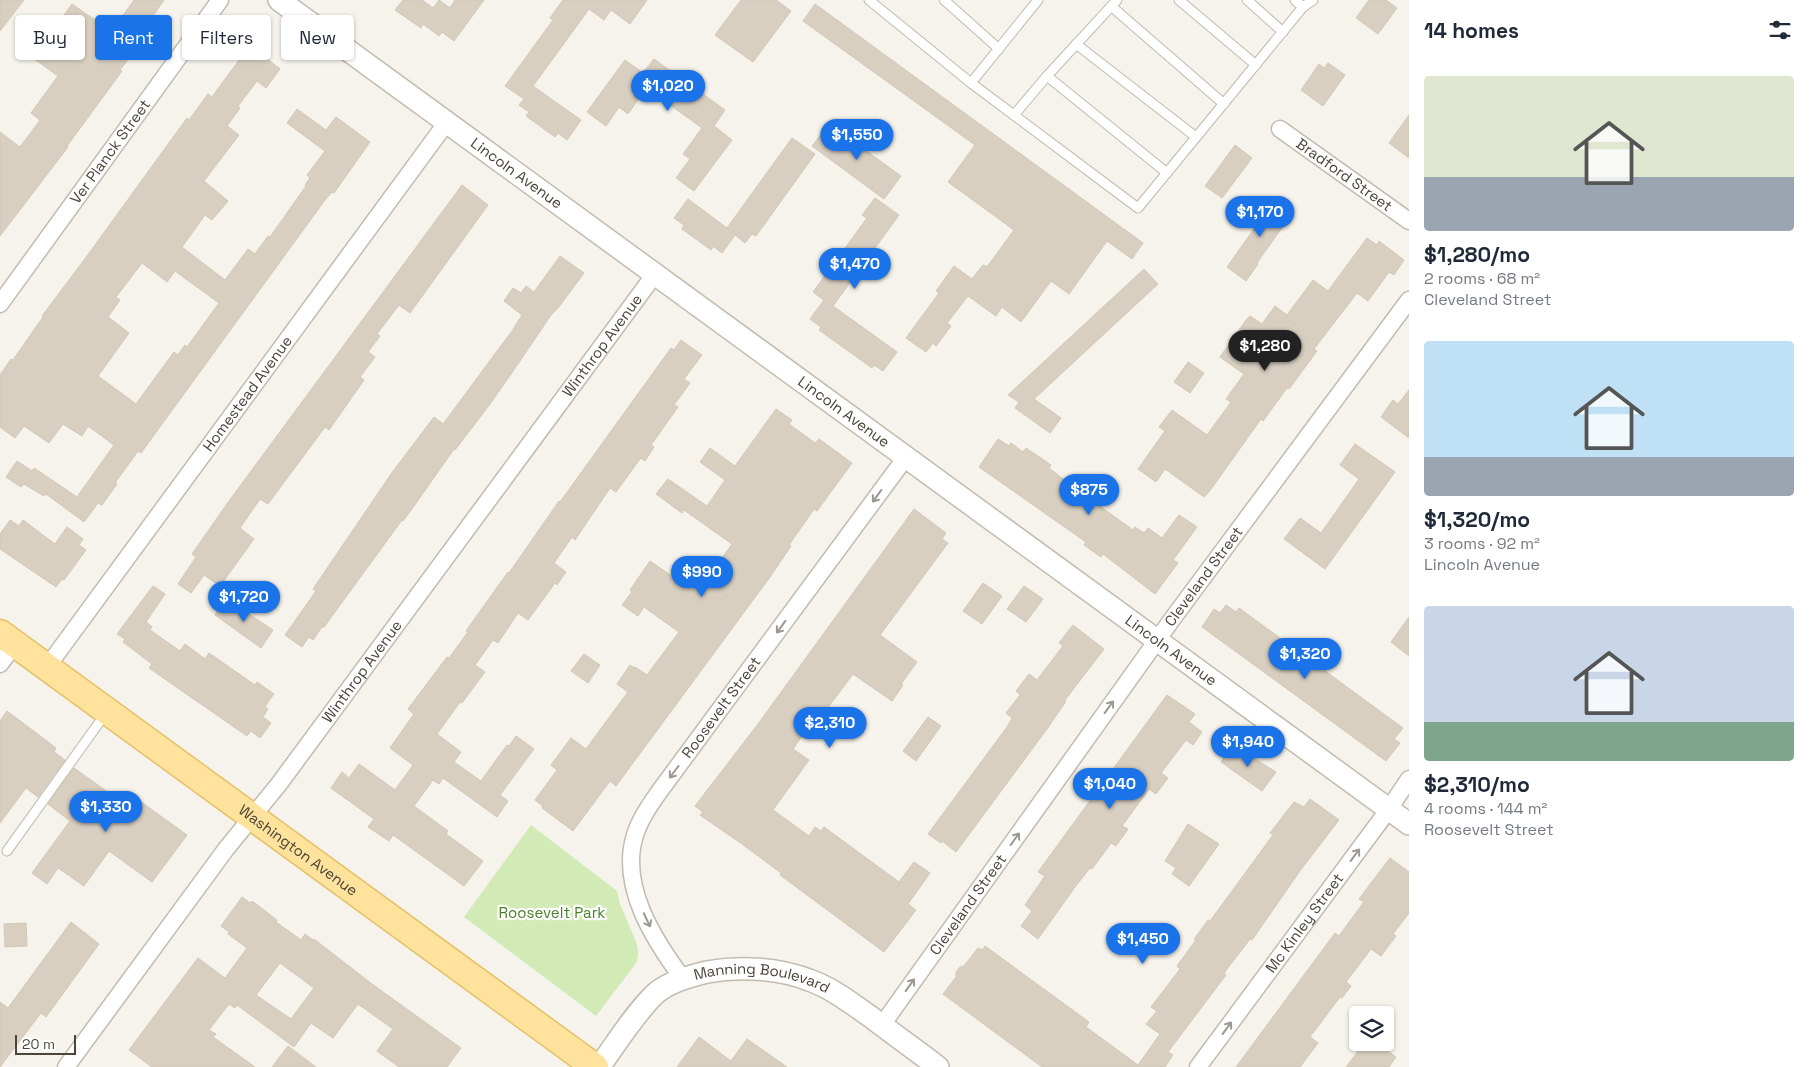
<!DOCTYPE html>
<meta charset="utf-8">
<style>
:root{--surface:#fff;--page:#f6f6f7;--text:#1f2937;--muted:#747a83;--accent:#1a73e8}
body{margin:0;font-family:"Space Grotesk",sans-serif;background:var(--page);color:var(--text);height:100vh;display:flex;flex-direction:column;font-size:19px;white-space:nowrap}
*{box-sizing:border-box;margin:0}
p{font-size:16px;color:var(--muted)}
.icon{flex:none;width:28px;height:28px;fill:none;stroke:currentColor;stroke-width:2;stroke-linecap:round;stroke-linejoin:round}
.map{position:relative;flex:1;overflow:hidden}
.sheet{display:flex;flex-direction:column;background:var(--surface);width:400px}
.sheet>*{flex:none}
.hud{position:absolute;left:15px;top:15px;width:475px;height:45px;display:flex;gap:10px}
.controls{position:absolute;left:1349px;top:1006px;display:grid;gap:10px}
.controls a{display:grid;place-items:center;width:45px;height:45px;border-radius:5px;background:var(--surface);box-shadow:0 1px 4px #0004;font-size:25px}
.scale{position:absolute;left:15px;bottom:12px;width:61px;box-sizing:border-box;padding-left:5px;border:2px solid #4b4439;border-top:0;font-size:14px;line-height:18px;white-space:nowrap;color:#4b4439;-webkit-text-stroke:4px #fff;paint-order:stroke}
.price{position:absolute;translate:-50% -42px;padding:0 11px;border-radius:18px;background:var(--accent);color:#fff;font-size:16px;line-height:32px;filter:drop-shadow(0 1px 2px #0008)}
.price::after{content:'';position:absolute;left:50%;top:30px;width:15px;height:11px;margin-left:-8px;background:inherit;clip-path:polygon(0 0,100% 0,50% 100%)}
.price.on{background:#222;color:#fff}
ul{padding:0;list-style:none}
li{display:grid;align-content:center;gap:10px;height:265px;padding:0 15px}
li span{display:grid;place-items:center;height:155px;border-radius:5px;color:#555}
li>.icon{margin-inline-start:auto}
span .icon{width:90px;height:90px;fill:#fffc;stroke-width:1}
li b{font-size:21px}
h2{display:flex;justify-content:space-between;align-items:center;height:60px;padding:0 15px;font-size:21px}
.pill{padding:0 18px;border-radius:5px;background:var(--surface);box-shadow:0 1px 4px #0004;font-size:18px;line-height:45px}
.pill.on{background:var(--accent);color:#fff}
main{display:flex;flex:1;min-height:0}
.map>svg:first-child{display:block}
</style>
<main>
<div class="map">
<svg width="1409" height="1067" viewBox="0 0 1409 1067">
<rect width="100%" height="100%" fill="#f6f3ec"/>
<path fill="#d2eab5" d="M 531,825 L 617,891 L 620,904 L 637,944 L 638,953 L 637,962 L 596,1016 L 464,917 Z"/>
<g fill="#d8cfc1" stroke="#d3c7b4" fill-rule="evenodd">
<path d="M 0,0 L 24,0 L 0,31 Z"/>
<path d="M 134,0 L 164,0 L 139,36 L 143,39 L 120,70 L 122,71 L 67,146 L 68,147 L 0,236 L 0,132 L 20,147 L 40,120 L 31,113 L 58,76 L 33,58 L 72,4 L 105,27 L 108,24 L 114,28 Z"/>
<path d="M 403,0 L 422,0 L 433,8 L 439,0 L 450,8 L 455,0 L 484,0 L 454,41 L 442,32 L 439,36 L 423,24 L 421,28 L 395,10 Z"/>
<path d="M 563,0 L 647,0 L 630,24 L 611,10 L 604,20 L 589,9 L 533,86 L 581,120 L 567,140 L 558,133 L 555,137 L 526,116 L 529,112 L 519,105 L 524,99 L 505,86 L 553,20 L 550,18 Z"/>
<path d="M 741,0 L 776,0 L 791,11 L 753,62 L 715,35 Z"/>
<path d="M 1369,0 L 1386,0 L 1397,8 L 1378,34 L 1356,18 Z"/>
<path d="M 815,4 L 1143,243 L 1132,259 L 1107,241 L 1069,294 L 1051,281 L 1021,322 L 1002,307 L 996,316 L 968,296 L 947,323 L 951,326 L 936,346 L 933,343 L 926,352 L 906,338 L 939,293 L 936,291 L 954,266 L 972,279 L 983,265 L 987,267 L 1014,230 L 948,182 L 975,145 L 803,21 Z"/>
<path d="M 250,45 L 280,69 L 266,88 L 257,81 L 238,106 L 240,108 L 227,126 L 239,135 L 204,181 L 228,201 L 212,220 L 205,215 L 182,247 L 225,280 L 248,249 L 255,254 L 268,236 L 270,237 L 306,186 L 305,185 L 310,178 L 307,175 L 325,151 L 287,123 L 297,109 L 326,130 L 336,117 L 370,142 L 334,193 L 332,192 L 325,200 L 141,453 L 138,451 L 115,483 L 117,484 L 102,505 L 98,503 L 84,522 L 46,494 L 44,496 L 24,484 L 21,487 L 6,477 L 17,461 L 32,471 L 34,468 L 77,497 L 114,445 L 88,426 L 82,436 L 63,424 L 49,443 L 24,426 L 15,438 L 0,427 L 0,375 L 11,359 L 13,360 L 43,317 L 42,316 L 87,256 L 187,118 L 189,120 L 208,94 L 212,97 ZM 142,263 L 167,282 L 175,271 L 219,303 L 187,347 L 185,345 L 178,355 L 174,352 L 136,404 L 98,376 L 129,333 L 108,317 L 120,300 L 116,297 Z"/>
<path d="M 654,59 L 725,110 L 714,126 L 732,140 L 694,191 L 676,178 L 690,159 L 683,154 L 702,128 L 655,94 L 653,97 L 644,91 L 628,114 L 619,107 L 606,126 L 587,112 L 625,60 L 643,73 Z"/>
<path d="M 1328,63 L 1345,75 L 1323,106 L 1301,90 L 1319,64 L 1324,68 Z"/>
<path d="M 1409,115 L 1409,158 L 1389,143 Z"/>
<path d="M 829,124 L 901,176 L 884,199 L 812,146 Z"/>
<path d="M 792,138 L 815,154 L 756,236 L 752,234 L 745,243 L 735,235 L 722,253 L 713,246 L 711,250 L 682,229 L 684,225 L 674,218 L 688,199 L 727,228 Z"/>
<path d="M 1235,145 L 1252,158 L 1222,198 L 1205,186 Z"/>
<path d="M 462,185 L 488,205 L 410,313 L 399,305 L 377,334 L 380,336 L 368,352 L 375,357 L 360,377 L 364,380 L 329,430 L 325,427 L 268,504 L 260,499 L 240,528 L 254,539 L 220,586 L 204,575 L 191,593 L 178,584 L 196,557 L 192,554 L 229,501 Z"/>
<path d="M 1272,197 L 1293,212 L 1257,263 L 1258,264 L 1246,281 L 1227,267 L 1256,226 L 1253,224 Z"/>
<path d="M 875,198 L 899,215 L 833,306 L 897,352 L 883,371 L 874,365 L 872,368 L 819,330 L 821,327 L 810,319 L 824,300 L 813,292 L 867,218 L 862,215 Z"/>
<path d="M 1367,238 L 1377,245 L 1379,241 L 1404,260 L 1394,275 L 1389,272 L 1368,301 L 1357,293 L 1314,349 L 1317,351 L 1289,389 L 1287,388 L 1263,421 L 1261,419 L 1209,492 L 1204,497 L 1165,469 L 1156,482 L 1138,469 L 1165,431 L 1159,427 L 1172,410 L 1207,435 L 1231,402 L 1226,399 L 1244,374 L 1220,357 L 1246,320 L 1250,316 L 1262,324 L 1275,306 L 1287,315 L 1313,280 L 1328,291 Z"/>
<path d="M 560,256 L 584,273 L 558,308 L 551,315 L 518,364 L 490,404 L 455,450 L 454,449 L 414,506 L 403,521 L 402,520 L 324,627 L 322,627 L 313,640 L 309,637 L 302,647 L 285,635 L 316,591 L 313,589 L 391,474 L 434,417 L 443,424 L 512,331 L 522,315 L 504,301 L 513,288 L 521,293 L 526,286 L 534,292 Z"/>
<path d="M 1144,269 L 1158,284 L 1034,399 L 1061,418 L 1050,433 L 1015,408 L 1019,402 L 1008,395 Z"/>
<path d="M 681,340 L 702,355 L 684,379 L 690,383 L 674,405 L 678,407 L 651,445 L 654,447 L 645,461 L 641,458 L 637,463 L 616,492 L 610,488 L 575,540 L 572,537 L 554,563 L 566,572 L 557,585 L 555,583 L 528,620 L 518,613 L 498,643 L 493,640 L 475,665 L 485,672 L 462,703 L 460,702 L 437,734 L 461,752 L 454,762 L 481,781 L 507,745 L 509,746 L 516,736 L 534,749 L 500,795 L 508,801 L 497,817 L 443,778 L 439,784 L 433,780 L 414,806 L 448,831 L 446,834 L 483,861 L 464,886 L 393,835 L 389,841 L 368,827 L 374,819 L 331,788 L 342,772 L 349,778 L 359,764 L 395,790 L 413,765 L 390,748 L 414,714 L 408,709 L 447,657 L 449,658 L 468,632 L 466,631 L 508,572 L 509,573 L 559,501 L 560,502 L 671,348 L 674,350 Z"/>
<path d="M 1188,362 L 1204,373 L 1190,393 L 1174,382 Z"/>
<path d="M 1409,390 L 1409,438 L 1381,417 L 1393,400 L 1398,404 Z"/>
<path d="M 776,409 L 792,420 L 789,424 L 815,443 L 819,439 L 852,463 L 817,511 L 814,509 L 789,545 L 791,546 L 770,577 L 616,786 L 610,781 L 573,831 L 542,808 L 543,806 L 535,800 L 557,770 L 551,765 L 571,738 L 586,749 L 628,692 L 617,684 L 630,665 L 634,668 L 635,667 L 647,675 L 679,632 L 644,607 L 638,616 L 622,605 L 632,592 L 630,590 L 650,561 L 692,590 L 703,575 L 708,578 L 732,544 L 684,510 L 682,513 L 656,494 L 668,479 L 707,506 L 725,480 L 700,462 L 710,448 L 735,466 Z"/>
<path d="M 998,439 L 1009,446 L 1011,443 L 1023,452 L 1026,448 L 1051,465 L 1049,468 L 1076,489 L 1084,478 L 1109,496 L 1101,507 L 1133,530 L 1135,527 L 1144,533 L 1148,528 L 1162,538 L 1179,515 L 1197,527 L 1173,560 L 1178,563 L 1155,594 L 1103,554 L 1101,557 L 1084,545 L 1086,542 L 979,467 Z"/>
<path d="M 1355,444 L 1395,472 L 1325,569 L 1284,539 L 1300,518 L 1321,533 L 1359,479 L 1340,465 Z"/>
<path d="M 914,509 L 946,533 L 942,539 L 948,543 L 880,635 L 917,662 L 901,684 L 903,685 L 892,701 L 853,674 L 821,717 L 817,714 L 793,749 L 809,760 L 773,810 L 809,836 L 815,827 L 821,831 L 824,827 L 899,882 L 914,862 L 930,873 L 908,904 L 916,910 L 884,952 L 780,875 L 781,873 L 742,844 L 700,815 L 703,812 L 695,806 L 758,724 Z"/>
<path d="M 10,520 L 19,526 L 23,520 L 55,544 L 67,527 L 83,539 L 79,545 L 86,550 L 64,580 L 62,579 L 56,587 L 0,549 L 0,534 Z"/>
<path d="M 983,583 L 1002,596 L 982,624 L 963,611 Z"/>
<path d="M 153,586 L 165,594 L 146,622 L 152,627 L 150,630 L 180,651 L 185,644 L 205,659 L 209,653 L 255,685 L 257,682 L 274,694 L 268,702 L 265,707 L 268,709 L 263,717 L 271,723 L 260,738 L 251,731 L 247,736 L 149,668 L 152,664 L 123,642 L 125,639 L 117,634 Z"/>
<path d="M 1024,586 L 1043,599 L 1026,622 L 1007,609 Z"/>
<path d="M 226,599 L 273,630 L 261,648 L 215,615 Z"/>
<path d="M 1226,605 L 1236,612 L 1239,608 L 1403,728 L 1394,739 L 1400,743 L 1386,761 L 1202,627 L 1214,609 L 1220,613 Z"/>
<path d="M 1409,617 L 1409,656 L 1391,642 Z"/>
<path d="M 1073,625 L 1104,649 L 1065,700 L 1066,701 L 1047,729 L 956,852 L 942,841 L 941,843 L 928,834 L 1007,727 L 1012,718 L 1006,713 L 1020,695 L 1016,691 L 1029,674 L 1037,680 L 1063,646 L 1059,643 Z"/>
<path d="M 584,654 L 600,665 L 588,683 L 571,671 Z"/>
<path d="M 1167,695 L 1195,714 L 1189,722 L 1202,732 L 1193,745 L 1186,740 L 1161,773 L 1168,778 L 1156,794 L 1149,789 L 1122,826 L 1128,829 L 1116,846 L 1111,843 L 1092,869 L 1090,868 L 1075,887 L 1038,939 L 1021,926 L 1032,911 L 1025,905 L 1045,876 L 1038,872 Z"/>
<path d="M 7,711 L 56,748 L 54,752 L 65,760 L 38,797 L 26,788 L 0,823 L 0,721 Z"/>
<path d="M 928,717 L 941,726 L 916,761 L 903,751 Z"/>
<path d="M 1233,745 L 1276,772 L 1262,791 L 1221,762 Z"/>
<path d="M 74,768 L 130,808 L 137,799 L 187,835 L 152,882 L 109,851 L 84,886 L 58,868 L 47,884 L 32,873 L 70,821 L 48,804 Z"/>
<path d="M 1310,799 L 1339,820 L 1302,868 L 1252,940 L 1250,939 L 1224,973 L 1226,975 L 1168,1052 L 1173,1055 L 1165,1067 L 1042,1067 L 943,994 L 956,977 L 956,972 L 960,967 L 964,966 L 978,948 L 982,950 L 985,946 L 1089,1022 L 1086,1027 L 1138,1065 L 1160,1034 L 1146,1024 L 1157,1011 L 1151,1007 L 1180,969 L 1177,966 L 1196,940 L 1194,939 L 1208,920 L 1210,921 L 1273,835 L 1270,833 L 1294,802 L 1304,807 Z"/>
<path d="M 1188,824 L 1219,844 L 1189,886 L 1172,874 L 1176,868 L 1165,861 Z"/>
<path d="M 1390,858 L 1409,872 L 1409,913 L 1393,934 L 1396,936 L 1381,956 L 1371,949 L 1346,982 L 1351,986 L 1342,998 L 1340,997 L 1310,1037 L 1318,1043 L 1300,1067 L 1236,1067 L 1335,933 L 1339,936 L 1364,902 L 1359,899 Z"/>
<path d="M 242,897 L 250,903 L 252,901 L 277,920 L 276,922 L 301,940 L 305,934 L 313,940 L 314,939 L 372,984 L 461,1048 L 447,1067 L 399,1067 L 377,1051 L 393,1029 L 358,1004 L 333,1038 L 311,1023 L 294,1047 L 237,1005 L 235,1008 L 229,1004 L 209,1030 L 216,1034 L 213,1037 L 255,1067 L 152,1067 L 129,1050 L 198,958 L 225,978 L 247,948 L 228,934 L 229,932 L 221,926 ZM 280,963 L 314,988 L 291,1019 L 256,995 Z"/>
<path d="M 71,922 L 99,944 L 46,1017 L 41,1013 L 0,1067 L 0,1002 L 8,1008 Z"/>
<path d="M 26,923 L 27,946 L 5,947 L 4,924 Z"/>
<path d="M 699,1037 L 731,1061 L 747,1039 L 787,1067 L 677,1067 Z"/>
<path d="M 1365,1042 L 1376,1042 L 1396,1057 L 1389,1067 L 1346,1067 Z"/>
<path d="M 288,1046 L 316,1067 L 272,1067 Z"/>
</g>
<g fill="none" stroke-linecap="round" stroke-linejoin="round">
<g stroke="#c2bbae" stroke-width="11">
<g id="service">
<path d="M 869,0 L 971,83 L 1138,208 L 1303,7"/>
<path d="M 944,0 L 999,49"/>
<path d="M 1179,0 L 1256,65"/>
<path d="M 1247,0 L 1283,32"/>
<path d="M 1295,0 L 1303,7 L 1313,0"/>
<path d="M 1111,6 L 1224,104"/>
<path d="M 1076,44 L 1196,137"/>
<path d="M 1047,76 L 1167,173"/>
<path d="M 971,83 L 1038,0"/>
<path d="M 1014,115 L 1047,76 L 1117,0"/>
<path d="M 7,851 L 106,713"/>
</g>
</g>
<g stroke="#c2bbae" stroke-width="19">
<g id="minor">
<path id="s1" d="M 1280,129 L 1409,221"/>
<path id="s2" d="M 0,304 L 220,0"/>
<path d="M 0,664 L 15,644"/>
<path id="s3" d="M 47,667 L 447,122"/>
<path id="s4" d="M 683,979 C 654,940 619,886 635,835 C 640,819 650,805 659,792 L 906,457"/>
<path id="s5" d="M 882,1025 L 1173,618 L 1409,300"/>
<path id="s6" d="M 66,1067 L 226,849 L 279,784 L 655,274"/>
<path id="s7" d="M 1198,1067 L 1389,809 L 1409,779"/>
</g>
</g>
<g stroke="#c2bbae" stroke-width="24">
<g id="tertiary">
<path id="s8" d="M 279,0 L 1409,824"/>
<path id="s9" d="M 599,1067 C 616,1044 635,1013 655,994 C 668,982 690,976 707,972 C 739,966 778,968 809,980 C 832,988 851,1003 871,1017 C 893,1034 916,1050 938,1067"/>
</g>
</g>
<g stroke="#e6c16a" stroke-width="29">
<g id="primary">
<path id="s10" d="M 0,633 L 595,1067"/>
</g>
</g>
<use href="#service" stroke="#fff" stroke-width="9"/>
<use href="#minor" stroke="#fff" stroke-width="16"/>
<use href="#tertiary" stroke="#fff" stroke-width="21"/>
<use href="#primary" stroke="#ffe39c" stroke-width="26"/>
</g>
<defs><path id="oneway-shaft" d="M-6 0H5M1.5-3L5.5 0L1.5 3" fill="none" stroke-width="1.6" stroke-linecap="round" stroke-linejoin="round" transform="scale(1.25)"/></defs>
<g stroke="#9c9892">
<use href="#oneway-shaft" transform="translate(877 496) rotate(126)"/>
<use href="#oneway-shaft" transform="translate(781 627) rotate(126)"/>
<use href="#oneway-shaft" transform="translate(1109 707) rotate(-54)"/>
<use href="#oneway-shaft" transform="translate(674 772) rotate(127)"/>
<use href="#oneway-shaft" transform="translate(1015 839) rotate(-54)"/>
<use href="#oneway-shaft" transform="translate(1355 855) rotate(-54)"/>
<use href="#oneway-shaft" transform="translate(647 920) rotate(65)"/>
<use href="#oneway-shaft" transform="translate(910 985) rotate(-54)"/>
<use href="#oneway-shaft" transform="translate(1227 1028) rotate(-54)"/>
</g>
<g text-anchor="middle" stroke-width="4.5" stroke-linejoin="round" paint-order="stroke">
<g font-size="15" fill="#4b4439" stroke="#fff">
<text dy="5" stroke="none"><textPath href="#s2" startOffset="188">Ver Planck Street</textPath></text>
<text dy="5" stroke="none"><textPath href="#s8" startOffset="294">Lincoln Avenue</textPath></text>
<text dy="5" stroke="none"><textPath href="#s1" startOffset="79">Bradford Street</textPath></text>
<text dy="5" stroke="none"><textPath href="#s6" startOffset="899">Winthrop Avenue</textPath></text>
<text dy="5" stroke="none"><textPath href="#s3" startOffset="339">Homestead Avenue</textPath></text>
<text dy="5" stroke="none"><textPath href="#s8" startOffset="699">Lincoln Avenue</textPath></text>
<text dy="5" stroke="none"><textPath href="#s5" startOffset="552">Cleveland Street</textPath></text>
<text dy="5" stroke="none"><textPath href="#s8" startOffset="1104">Lincoln Avenue</textPath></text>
<text dy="5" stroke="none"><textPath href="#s6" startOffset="494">Winthrop Avenue</textPath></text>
<text dy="5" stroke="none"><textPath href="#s4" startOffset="312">Roosevelt Street</textPath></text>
<text dy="5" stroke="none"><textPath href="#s10" startOffset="369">Washington Avenue</textPath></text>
<text dy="5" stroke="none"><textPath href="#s5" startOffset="148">Cleveland Street</textPath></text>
<text dy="5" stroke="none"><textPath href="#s7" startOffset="179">Mc Kinley Street</textPath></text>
<text dy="5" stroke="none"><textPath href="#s9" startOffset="205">Manning Boulevard</textPath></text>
</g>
<g font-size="15" fill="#4a7f2a" stroke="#fff">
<text x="552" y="918">Roosevelt Park</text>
</g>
</g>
</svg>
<div class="controls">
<a><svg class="icon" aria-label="layers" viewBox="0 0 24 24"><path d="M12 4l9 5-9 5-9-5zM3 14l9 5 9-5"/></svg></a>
</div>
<div class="scale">20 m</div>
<b class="price" style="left:668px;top:112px">$1,020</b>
<b class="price" style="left:857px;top:161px">$1,550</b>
<b class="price" style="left:1260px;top:238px">$1,170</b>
<b class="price" style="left:855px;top:290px">$1,470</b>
<b class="price on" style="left:1265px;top:372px">$1,280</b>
<b class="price" style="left:1089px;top:516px">$875</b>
<b class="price" style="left:702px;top:598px">$990</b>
<b class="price" style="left:244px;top:623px">$1,720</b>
<b class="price" style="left:1305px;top:680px">$1,320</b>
<b class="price" style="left:830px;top:749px">$2,310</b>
<b class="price" style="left:1248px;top:768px">$1,940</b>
<b class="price" style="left:1110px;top:810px">$1,040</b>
<b class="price" style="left:106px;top:833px">$1,330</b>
<b class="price" style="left:1143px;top:965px">$1,450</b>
<div class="hud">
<a class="pill">Buy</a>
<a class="pill on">Rent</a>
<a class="pill">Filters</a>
<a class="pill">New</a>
</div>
</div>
<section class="sheet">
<h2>14 homes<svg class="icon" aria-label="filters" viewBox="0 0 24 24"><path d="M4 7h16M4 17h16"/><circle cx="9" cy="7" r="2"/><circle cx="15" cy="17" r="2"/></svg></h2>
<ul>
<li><span style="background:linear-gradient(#dfe7d0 65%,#9aa5b1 0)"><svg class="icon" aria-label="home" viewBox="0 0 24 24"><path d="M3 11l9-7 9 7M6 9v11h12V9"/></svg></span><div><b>$1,280/mo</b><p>2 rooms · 68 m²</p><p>Cleveland Street</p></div></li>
<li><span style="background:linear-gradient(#bfe0f5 75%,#9aa5b1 0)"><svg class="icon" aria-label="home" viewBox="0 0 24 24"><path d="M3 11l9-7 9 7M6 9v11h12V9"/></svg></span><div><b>$1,320/mo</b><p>3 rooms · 92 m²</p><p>Lincoln Avenue</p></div></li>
<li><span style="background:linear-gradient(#c9d6e8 75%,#7fa58c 0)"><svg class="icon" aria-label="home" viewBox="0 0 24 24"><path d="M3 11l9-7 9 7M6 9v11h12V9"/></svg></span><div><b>$2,310/mo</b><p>4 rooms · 144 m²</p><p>Roosevelt Street</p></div></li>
</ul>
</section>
</main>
